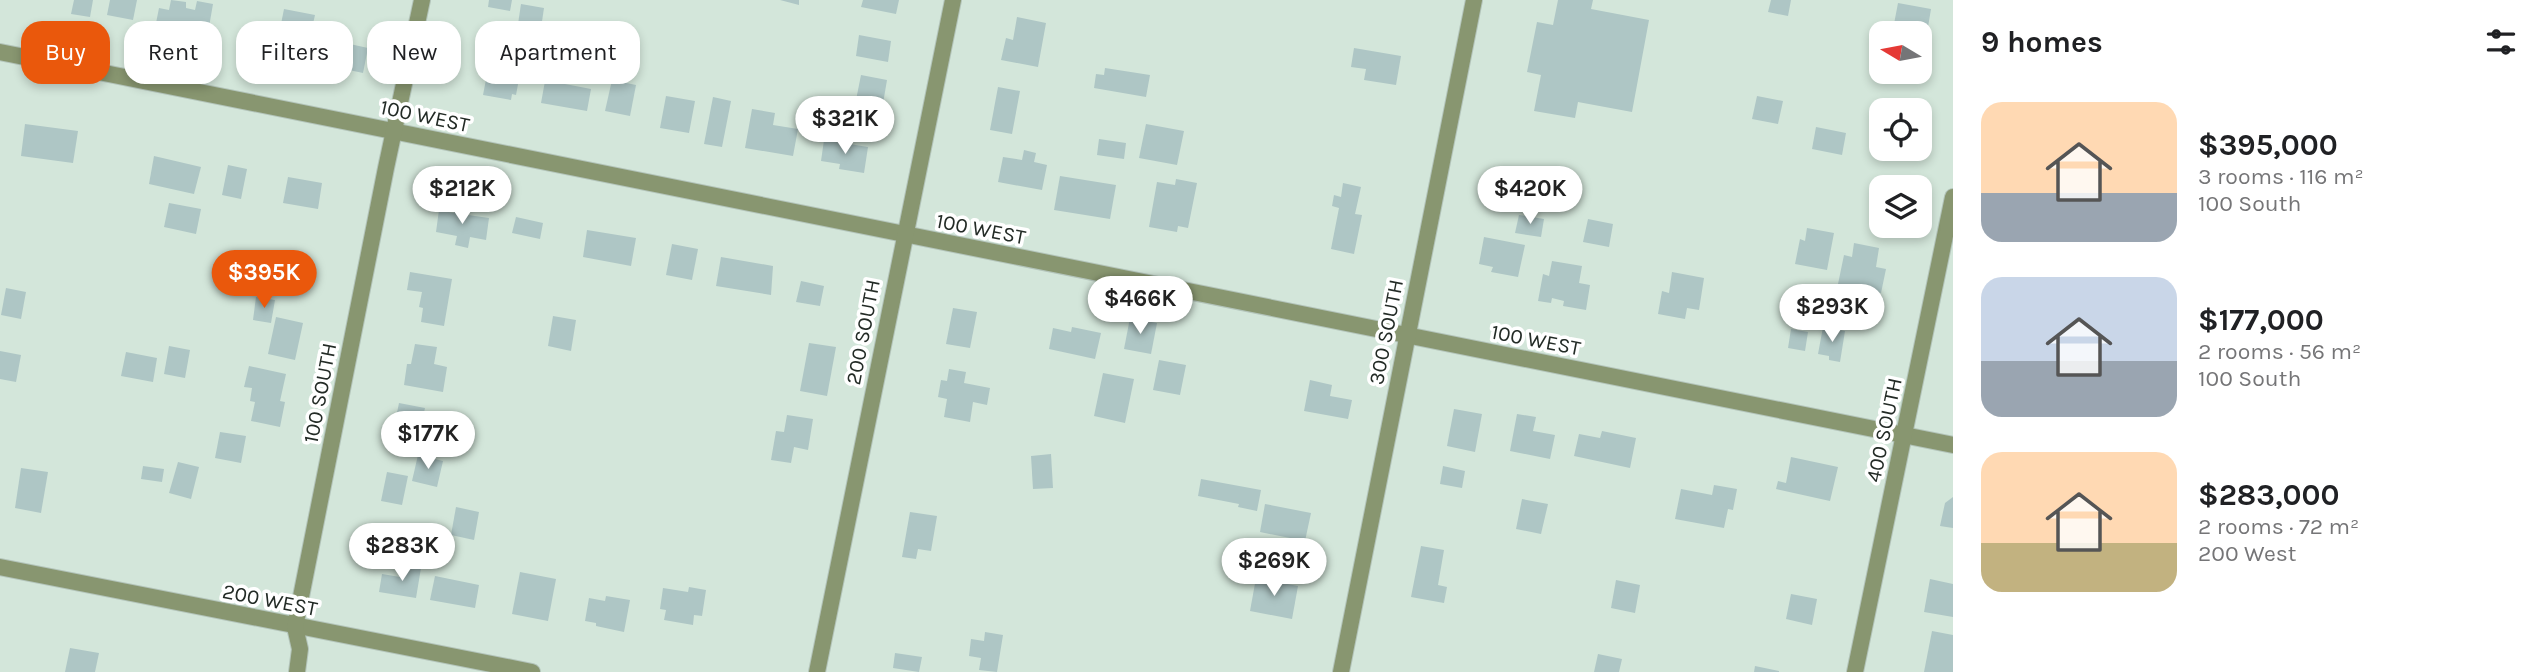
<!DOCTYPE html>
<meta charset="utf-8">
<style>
:root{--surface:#fff;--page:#f2f2f2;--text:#202124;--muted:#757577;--accent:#ea580c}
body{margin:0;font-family:Karla,sans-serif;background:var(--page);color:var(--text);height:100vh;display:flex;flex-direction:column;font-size:26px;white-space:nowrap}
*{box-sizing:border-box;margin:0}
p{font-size:23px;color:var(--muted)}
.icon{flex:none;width:38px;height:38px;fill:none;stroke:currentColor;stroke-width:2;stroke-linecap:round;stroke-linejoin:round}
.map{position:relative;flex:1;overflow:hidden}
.side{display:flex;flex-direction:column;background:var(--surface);width:595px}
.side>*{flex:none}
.banner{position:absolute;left:21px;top:21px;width:665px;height:63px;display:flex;gap:14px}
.needle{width:46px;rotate:280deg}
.tools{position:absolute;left:1869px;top:21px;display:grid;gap:14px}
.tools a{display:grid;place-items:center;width:63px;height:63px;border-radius:14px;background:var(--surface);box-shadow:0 4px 10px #0003;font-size:35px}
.price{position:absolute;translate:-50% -60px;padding:0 16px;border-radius:24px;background:#fff;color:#222;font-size:23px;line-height:46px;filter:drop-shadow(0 2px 4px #0008)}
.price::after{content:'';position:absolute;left:50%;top:42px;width:21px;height:16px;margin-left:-10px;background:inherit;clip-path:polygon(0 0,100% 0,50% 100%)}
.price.active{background:var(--accent);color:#fff}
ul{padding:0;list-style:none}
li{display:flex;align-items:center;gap:21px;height:175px;padding:0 28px}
li span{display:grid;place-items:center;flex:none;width:196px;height:140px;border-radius:21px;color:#555}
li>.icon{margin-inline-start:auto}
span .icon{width:84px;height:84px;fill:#fffc;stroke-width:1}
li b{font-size:30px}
h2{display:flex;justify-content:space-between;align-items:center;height:84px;padding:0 28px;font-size:30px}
.tag{padding:0 24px;border-radius:21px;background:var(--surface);box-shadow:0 4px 10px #0003;font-size:24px;line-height:63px}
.tag.active{background:var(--accent);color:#fff}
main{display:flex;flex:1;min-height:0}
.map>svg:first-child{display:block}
</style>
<main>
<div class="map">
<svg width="1953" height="672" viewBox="0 0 1953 672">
<rect width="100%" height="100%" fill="#d3e6da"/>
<g fill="#aec6c5">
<path d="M 74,0 L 93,0 L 90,17 L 71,14 Z"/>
<path d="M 110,0 L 137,0 L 133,20 L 107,15 Z"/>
<path d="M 171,0 L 186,2 L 186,8 L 195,10 L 197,1 L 213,4 L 209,27 L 203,26 L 202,33 L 185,30 L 184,33 L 155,28 L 159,8 L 169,10 Z"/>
<path d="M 489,0 L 512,0 L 510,11 L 488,7 Z"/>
<path d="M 780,0 L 799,0 L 799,5 Z"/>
<path d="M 863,0 L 899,0 L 896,14 L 861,7 Z"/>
<path d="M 1558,0 L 1593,0 L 1591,9 L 1649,20 L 1632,112 L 1578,102 L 1575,118 L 1534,111 L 1541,75 L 1527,72 L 1537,22 L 1553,25 Z"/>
<path d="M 1771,0 L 1791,0 L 1788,16 L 1768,12 Z"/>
<path d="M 1898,3 L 1931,9 L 1926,39 L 1920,38 L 1920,33 L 1898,33 L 1899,24 L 1894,24 Z"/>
<path d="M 521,4 L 544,8 L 541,28 L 518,24 Z"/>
<path d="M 284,9 L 315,15 L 309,41 L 279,34 Z"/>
<path d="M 1017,17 L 1046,23 L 1038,67 L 1001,60 L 1006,38 L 1013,40 Z"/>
<path d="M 859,35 L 891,41 L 888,62 L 856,56 Z"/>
<path d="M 327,39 L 368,48 L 363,73 L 321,64 Z"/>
<path d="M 1877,39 L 1881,39 L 1881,65 L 1872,63 Z"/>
<path d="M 1354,48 L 1401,56 L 1396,85 L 1364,80 L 1366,69 L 1351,67 Z"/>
<path d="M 523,51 L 537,54 L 534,68 L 520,65 Z"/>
<path d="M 497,57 L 517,61 L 514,78 L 519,79 L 516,95 L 512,94 L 511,100 L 483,95 L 489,64 L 496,65 Z"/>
<path d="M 1105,68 L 1150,75 L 1146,97 L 1094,88 L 1096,74 L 1104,75 Z"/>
<path d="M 551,71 L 567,74 L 565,84 L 591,89 L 587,111 L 541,103 L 545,81 L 549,82 Z"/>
<path d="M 861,75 L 887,80 L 881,115 L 854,110 Z"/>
<path d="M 612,80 L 636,85 L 630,116 L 605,111 Z"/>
<path d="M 998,87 L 1020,91 L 1012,134 L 990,130 Z"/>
<path d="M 666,96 L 695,101 L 689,133 L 660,128 Z"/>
<path d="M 1757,96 L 1783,101 L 1778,124 L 1752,119 Z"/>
<path d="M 713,97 L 731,101 L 722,147 L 704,144 Z"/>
<path d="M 1898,102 L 1916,106 L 1915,110 L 1897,110 Z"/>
<path d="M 752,109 L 775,113 L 773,125 L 798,129 L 793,156 L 745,148 Z"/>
<path d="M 25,124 L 78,131 L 73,163 L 21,156 Z"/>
<path d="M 1146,124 L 1184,131 L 1177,165 L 1139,158 Z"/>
<path d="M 1816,127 L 1846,133 L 1842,155 L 1812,149 Z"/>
<path d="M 1099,139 L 1126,143 L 1124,159 L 1097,155 Z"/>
<path d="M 824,140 L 868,147 L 864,173 L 839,169 L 840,164 L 821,161 Z"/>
<path d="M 1889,149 L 1913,149 L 1911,159 L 1888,154 Z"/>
<path d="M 1024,150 L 1036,153 L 1034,162 L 1047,165 L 1042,190 L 998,182 L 1003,157 L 1022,160 Z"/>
<path d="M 154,156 L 201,167 L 194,194 L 149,184 Z"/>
<path d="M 228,165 L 247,169 L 241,199 L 222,195 Z"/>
<path d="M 1060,176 L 1116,185 L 1110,219 L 1054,210 Z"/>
<path d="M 288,177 L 322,183 L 318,209 L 283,203 Z"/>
<path d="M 1880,177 L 1903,182 L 1902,187 L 1881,187 L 1881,226 L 1894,226 L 1893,231 L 1870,226 Z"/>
<path d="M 1176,179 L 1197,183 L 1188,228 L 1178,226 L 1177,232 L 1149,227 L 1157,182 L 1175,185 Z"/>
<path d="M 1343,183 L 1361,187 L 1355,214 L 1362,215 L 1354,254 L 1331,249 L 1339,208 L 1332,206 L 1334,195 L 1341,197 Z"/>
<path d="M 169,203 L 201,209 L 196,234 L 164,227 Z"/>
<path d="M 455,206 L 469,209 L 468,215 L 489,218 L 486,240 L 470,237 L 468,248 L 455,245 L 457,236 L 436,232 L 439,210 L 454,213 Z"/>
<path d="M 1519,215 L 1544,219 L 1541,237 L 1515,233 Z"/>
<path d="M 516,217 L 543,223 L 540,239 L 512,233 Z"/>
<path d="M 1588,219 L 1613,224 L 1609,247 L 1583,242 Z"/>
<path d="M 1807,228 L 1834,233 L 1827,270 L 1795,264 L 1800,239 L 1805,241 Z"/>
<path d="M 587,230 L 636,238 L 631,266 L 583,257 Z"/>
<path d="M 1484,237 L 1525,245 L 1518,277 L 1491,272 L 1493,267 L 1479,264 Z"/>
<path d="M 1854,243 L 1879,248 L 1876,267 L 1886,269 L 1881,293 L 1838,284 L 1844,255 L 1852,257 Z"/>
<path d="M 672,244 L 698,249 L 692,280 L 666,275 Z"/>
<path d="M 721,257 L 773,266 L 771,295 L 716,286 Z"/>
<path d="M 1552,261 L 1582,266 L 1579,283 L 1590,285 L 1586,310 L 1563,306 L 1564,301 L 1552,298 L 1551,303 L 1538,301 L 1543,274 L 1549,276 Z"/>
<path d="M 410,272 L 452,279 L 444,326 L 421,322 L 423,308 L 419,307 L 422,292 L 407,290 Z"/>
<path d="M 1672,272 L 1704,278 L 1699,310 L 1687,308 L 1685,319 L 1658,314 L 1662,291 L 1669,293 Z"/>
<path d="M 801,281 L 824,286 L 820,306 L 796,302 Z"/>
<path d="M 6,288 L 26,292 L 21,319 L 1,315 Z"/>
<path d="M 256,297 L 275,300 L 271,323 L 253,320 Z"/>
<path d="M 953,308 L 977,312 L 970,348 L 946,344 Z"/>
<path d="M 553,316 L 576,320 L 571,351 L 548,346 Z"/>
<path d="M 276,317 L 303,323 L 295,360 L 268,354 Z"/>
<path d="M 1130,318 L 1157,323 L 1151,354 L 1124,349 Z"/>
<path d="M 1072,327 L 1101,333 L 1095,359 L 1049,349 L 1053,328 L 1071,332 Z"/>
<path d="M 1823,327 L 1845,331 L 1840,362 L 1829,360 L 1829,356 L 1818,354 Z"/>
<path d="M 1791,329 L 1808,332 L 1805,351 L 1788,348 Z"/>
<path d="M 809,343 L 836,347 L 827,396 L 800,391 Z"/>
<path d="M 415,344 L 437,347 L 434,364 L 447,367 L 443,392 L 404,385 L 407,364 L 411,364 Z"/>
<path d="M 169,346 L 190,350 L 185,378 L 164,374 Z"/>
<path d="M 0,351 L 21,355 L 16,382 L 0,379 Z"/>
<path d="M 126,352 L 157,358 L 153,382 L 121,376 Z"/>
<path d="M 1159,360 L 1186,365 L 1180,395 L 1153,390 Z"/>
<path d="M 249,366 L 286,374 L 280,401 L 285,402 L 280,427 L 251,421 L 255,402 L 250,401 L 252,388 L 244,387 Z"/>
<path d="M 949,369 L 966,372 L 964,383 L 990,388 L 987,405 L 973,402 L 970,422 L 944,417 L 947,399 L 938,397 L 941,380 L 947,381 Z"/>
<path d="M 1103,373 L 1134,379 L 1125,423 L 1094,416 Z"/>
<path d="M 1310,380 L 1332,385 L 1330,396 L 1352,400 L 1348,419 L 1304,411 Z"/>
<path d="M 399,403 L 425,408 L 421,426 L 425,426 L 422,441 L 417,440 L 414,452 L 390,447 Z"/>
<path d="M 1454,409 L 1482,414 L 1475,452 L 1447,446 Z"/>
<path d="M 1517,414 L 1536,417 L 1533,431 L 1555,435 L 1550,459 L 1510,451 Z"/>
<path d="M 787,415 L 813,419 L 808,450 L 794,447 L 791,463 L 771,460 L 776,431 L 784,432 Z"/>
<path d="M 1602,431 L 1636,438 L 1630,468 L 1574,456 L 1579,434 L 1600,438 Z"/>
<path d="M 220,432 L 246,436 L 241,463 L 215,458 Z"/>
<path d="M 1051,454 L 1053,488 L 1033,489 L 1031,456 Z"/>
<path d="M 418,455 L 443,461 L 437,487 L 412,481 Z"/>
<path d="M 1791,457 L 1838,467 L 1830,501 L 1776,489 L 1778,481 L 1786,483 Z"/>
<path d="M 178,462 L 199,467 L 191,499 L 169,493 Z"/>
<path d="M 143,466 L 164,469 L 162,482 L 141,479 Z"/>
<path d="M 1443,466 L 1465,471 L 1462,488 L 1440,484 Z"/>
<path d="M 21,468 L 48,472 L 41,513 L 15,508 Z"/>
<path d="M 387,472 L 408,476 L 402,505 L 381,501 Z"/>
<path d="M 1201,479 L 1261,490 L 1257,511 L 1238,507 L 1239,504 L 1198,496 Z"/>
<path d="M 1714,485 L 1737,489 L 1733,510 L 1728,509 L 1724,528 L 1675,519 L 1681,489 L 1712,495 Z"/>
<path d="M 1953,497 L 1953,528 L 1940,526 L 1945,503 Z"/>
<path d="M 1522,499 L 1548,504 L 1541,534 L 1516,529 Z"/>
<path d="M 1265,504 L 1311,513 L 1305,541 L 1260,532 Z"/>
<path d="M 456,507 L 479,512 L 474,540 L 451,535 Z"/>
<path d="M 910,512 L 937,516 L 931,551 L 918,549 L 916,559 L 902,557 Z"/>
<path d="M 391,533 L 419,538 L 415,561 L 386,555 Z"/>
<path d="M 1421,546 L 1444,550 L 1438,585 L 1447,587 L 1444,603 L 1411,597 Z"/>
<path d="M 402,565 L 421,568 L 416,598 L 379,592 L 382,574 L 400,577 Z"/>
<path d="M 520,572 L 556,579 L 548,621 L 512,614 Z"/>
<path d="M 435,576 L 479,585 L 475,608 L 430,600 Z"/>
<path d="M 1256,578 L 1298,586 L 1292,619 L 1250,611 Z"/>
<path d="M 1930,579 L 1953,584 L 1953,617 L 1924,612 Z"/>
<path d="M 1616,580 L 1640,585 L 1635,613 L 1611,608 Z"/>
<path d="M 689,587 L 706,590 L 702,616 L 694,615 L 693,625 L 664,620 L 666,610 L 660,609 L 663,588 L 688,592 Z"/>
<path d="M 1791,594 L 1817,599 L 1812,625 L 1786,619 Z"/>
<path d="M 606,596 L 630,600 L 624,632 L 596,626 L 596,623 L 585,621 L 589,598 L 605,601 Z"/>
<path d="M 1932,631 L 1953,635 L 1953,672 L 1924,672 Z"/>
<path d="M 985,632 L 1003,635 L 997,672 L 979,670 L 981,658 L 969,656 L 971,639 L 984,641 Z"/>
<path d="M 70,648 L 99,653 L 95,672 L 65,672 Z"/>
<path d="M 895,653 L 922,657 L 919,672 L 893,668 Z"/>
<path d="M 1598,654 L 1622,659 L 1619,672 L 1594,672 Z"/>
<path d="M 1755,666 L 1779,671 L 1779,672 L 1754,672 Z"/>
</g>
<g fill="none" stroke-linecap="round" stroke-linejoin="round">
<g stroke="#b3c4ba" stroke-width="18">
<g id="minor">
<path d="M 0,52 L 1953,445"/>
<path d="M 0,567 L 532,672"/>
<path d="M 297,672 L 300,649 L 295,627 L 386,168 L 422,0"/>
<path d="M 817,672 L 953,0"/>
<path d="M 1341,672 L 1474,0"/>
<path d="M 1855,672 L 1953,197"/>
</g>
</g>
<use href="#minor" stroke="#889670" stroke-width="16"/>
</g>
<g text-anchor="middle" stroke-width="7" stroke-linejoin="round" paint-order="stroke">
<g font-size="21" fill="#232b26" stroke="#fff">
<text transform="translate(425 116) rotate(12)" y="7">100 WEST</text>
<text transform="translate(981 229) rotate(11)" y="7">100 WEST</text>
<text transform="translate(863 332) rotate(-79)" y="7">200 SOUTH</text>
<text transform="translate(1386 332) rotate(-79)" y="7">300 SOUTH</text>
<text transform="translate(1536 340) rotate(11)" y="7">100 WEST</text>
<text transform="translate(320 393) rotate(-79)" y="7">100 SOUTH</text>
<text transform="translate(1884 430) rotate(-78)" y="7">400 SOUTH</text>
<text transform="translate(270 600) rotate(11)" y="7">200 WEST</text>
</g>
</g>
</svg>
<div class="tools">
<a><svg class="needle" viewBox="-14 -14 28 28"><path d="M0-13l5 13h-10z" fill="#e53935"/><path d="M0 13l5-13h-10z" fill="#757577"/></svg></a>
<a><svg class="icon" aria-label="locate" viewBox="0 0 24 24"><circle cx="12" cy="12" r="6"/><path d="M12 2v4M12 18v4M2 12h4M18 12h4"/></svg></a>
<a><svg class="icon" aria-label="layers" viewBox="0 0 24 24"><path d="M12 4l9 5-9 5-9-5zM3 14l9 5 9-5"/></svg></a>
</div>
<b class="price" style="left:845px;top:156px">$321K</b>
<b class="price" style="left:462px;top:226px">$212K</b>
<b class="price" style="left:1530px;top:226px">$420K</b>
<b class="price active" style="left:264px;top:310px">$395K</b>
<b class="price" style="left:1140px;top:336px">$466K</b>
<b class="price" style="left:1832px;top:344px">$293K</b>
<b class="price" style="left:428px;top:471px">$177K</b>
<b class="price" style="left:402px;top:583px">$283K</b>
<b class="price" style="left:1274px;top:598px">$269K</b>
<div class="banner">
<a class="tag active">Buy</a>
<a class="tag">Rent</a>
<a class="tag">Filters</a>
<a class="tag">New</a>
<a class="tag">Apartment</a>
</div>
</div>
<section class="side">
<h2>9 homes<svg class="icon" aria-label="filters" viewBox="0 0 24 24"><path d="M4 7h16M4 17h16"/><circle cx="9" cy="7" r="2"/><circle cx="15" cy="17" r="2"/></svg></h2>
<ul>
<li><span style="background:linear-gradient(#ffd9b3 65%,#9aa5b1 0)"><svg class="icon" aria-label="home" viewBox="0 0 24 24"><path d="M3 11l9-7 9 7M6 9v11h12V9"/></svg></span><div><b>$395,000</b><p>3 rooms · 116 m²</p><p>100 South</p></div></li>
<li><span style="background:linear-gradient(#c9d6e8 60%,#9aa5b1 0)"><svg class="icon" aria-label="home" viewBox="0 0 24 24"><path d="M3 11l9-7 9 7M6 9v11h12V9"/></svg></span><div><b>$177,000</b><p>2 rooms · 56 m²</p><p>100 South</p></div></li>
<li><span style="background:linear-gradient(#ffd9b3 65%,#c2b280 0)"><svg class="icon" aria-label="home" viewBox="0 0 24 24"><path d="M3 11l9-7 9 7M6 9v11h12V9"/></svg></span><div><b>$283,000</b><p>2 rooms · 72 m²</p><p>200 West</p></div></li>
</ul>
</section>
</main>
